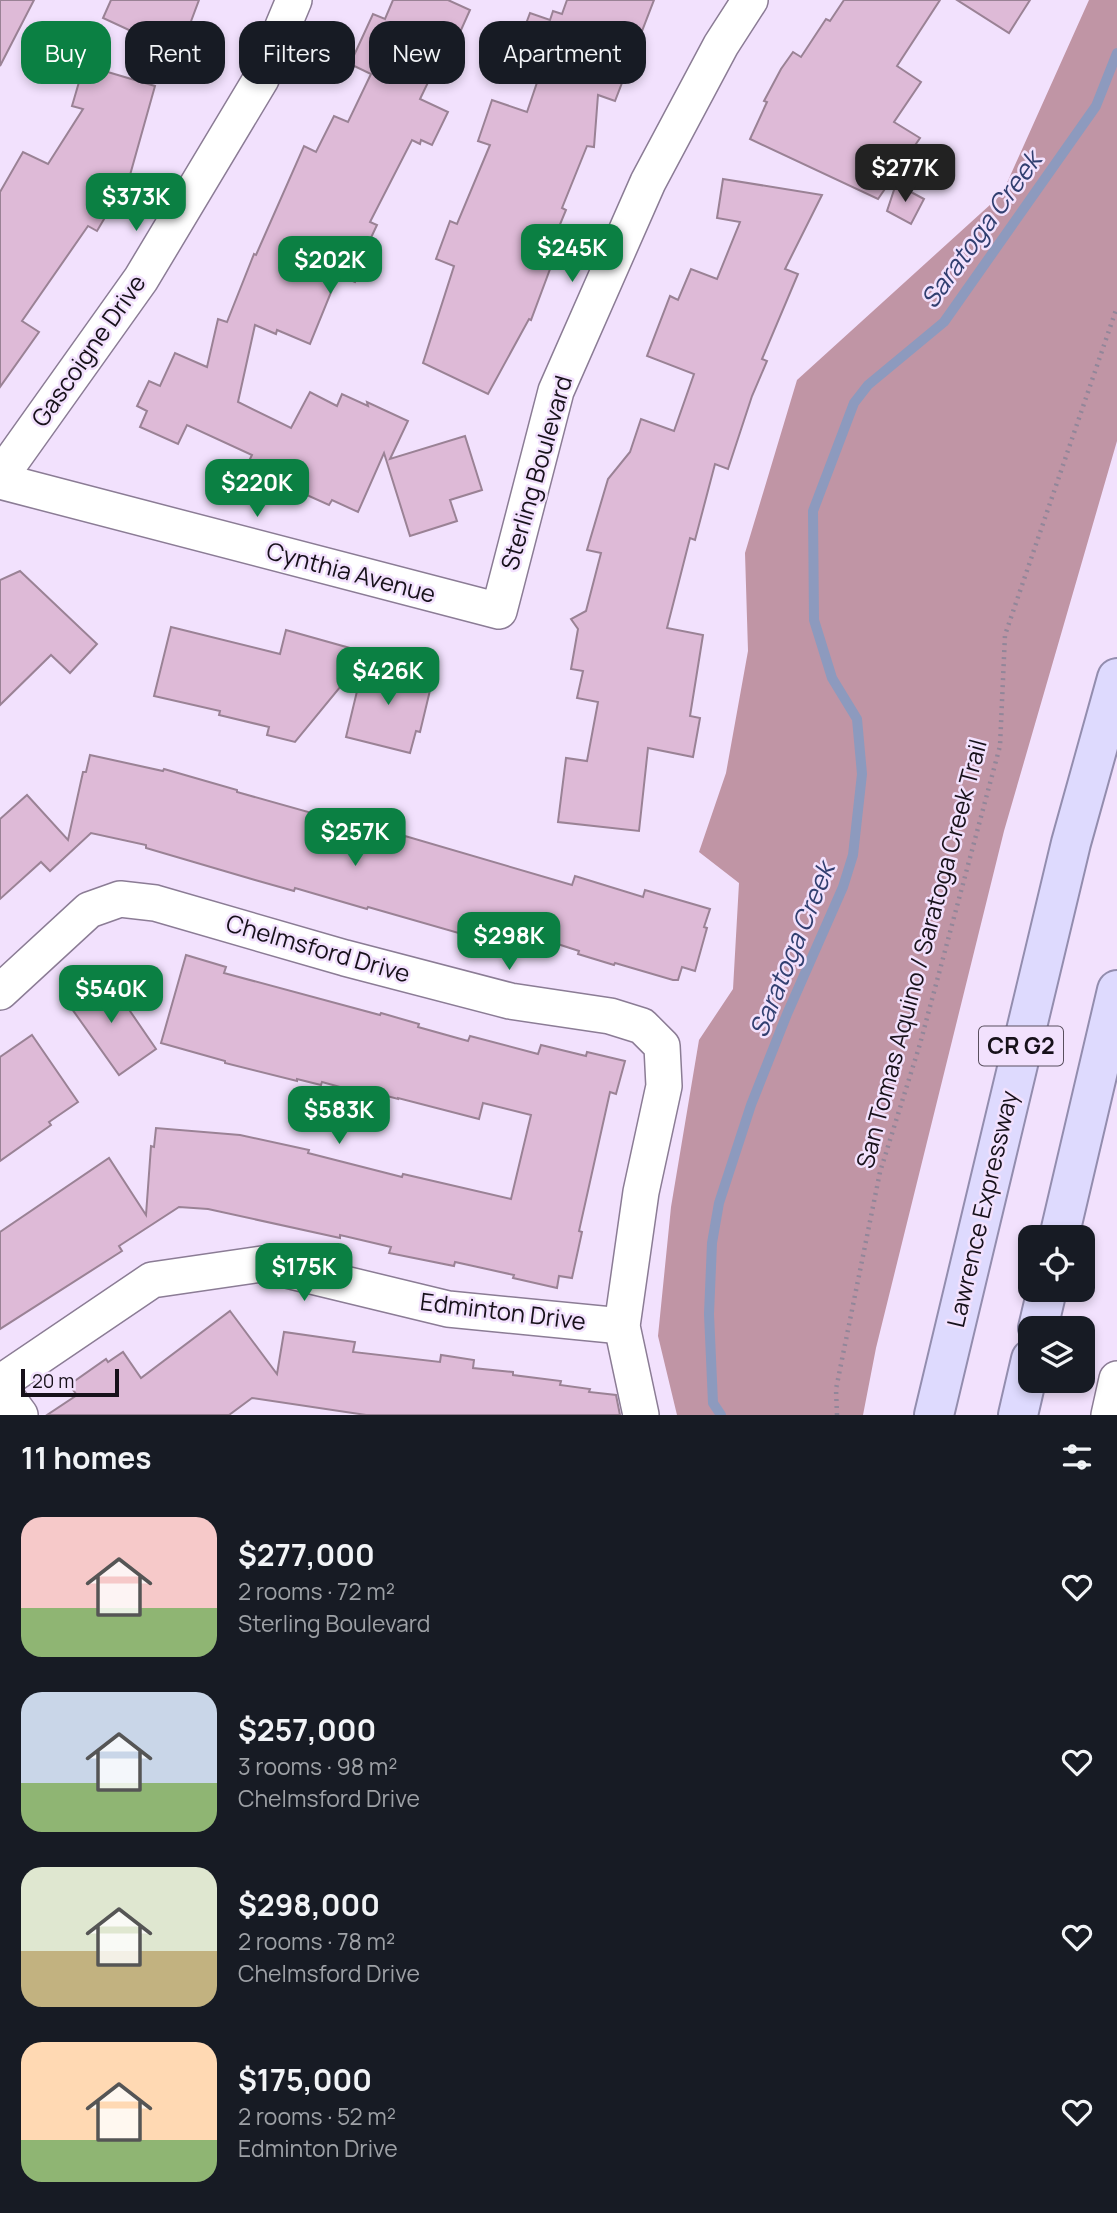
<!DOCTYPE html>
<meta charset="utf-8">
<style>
:root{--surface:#171b24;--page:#242831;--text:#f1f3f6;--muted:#9ea1a6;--accent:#0b8043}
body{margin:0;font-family:Manrope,sans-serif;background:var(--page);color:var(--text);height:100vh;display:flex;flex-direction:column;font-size:26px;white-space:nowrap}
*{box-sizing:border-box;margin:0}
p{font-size:23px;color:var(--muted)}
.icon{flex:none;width:38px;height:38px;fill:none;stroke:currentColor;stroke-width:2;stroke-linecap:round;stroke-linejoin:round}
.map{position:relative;height:1415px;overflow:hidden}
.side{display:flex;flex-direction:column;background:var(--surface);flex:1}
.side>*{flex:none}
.banner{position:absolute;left:21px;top:21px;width:700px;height:63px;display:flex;gap:14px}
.fabs{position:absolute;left:1018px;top:1225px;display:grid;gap:14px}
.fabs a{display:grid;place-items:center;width:77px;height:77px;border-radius:14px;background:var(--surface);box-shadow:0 4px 10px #0003;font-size:35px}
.scale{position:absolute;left:21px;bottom:18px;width:98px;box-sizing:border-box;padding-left:7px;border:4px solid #17111a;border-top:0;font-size:19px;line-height:24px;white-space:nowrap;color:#17111a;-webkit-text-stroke:5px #f2e1fd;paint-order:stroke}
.price{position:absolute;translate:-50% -60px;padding:0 16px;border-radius:14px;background:var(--accent);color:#fff;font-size:23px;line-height:46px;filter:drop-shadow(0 2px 4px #0008)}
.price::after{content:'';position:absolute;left:50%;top:42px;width:21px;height:16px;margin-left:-10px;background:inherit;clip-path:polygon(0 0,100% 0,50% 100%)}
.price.selected{background:#222;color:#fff}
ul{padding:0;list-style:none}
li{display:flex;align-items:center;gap:21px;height:175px;padding:0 21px}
li span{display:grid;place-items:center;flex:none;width:196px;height:140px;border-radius:21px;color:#555}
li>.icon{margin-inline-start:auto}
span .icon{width:84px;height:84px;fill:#fffc;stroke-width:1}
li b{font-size:30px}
h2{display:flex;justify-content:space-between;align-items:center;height:84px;padding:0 21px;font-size:30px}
.tag{padding:0 24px;border-radius:21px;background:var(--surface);box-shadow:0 4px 10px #0003;font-size:24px;line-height:63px}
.tag.selected{background:var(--accent);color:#fff}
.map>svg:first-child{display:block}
</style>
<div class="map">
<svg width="1117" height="1415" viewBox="0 0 1117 1415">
<rect width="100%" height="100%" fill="#f2e1fd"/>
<path fill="#c095a5" d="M 1089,0 L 1117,0 L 1117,441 L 1004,831 L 876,1348 L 863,1415 L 677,1415 L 658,1336 L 671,1207 L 699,1040 L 733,989 L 739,883 L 699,852 L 726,773 L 748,651 L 745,553 L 797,380 L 1002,194 Z"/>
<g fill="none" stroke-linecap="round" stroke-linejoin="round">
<path stroke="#8d9abe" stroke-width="10" d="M 721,1415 L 713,1403 L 709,1314 L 712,1243 L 719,1203 L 751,1105 L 787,1014 L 843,887 L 853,855 L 862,774 L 857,719 L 832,678 L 814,620 L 813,511 L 854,403 L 868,385 L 944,322 L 1096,106 L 1117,53"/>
</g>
<g fill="#debad7" stroke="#9a8295" stroke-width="2">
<path d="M 0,0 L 34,0 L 0,66 Z"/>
<path d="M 111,0 L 199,0 L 187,32 L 211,68 L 103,18 Z"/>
<path d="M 393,0 L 448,0 L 470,10 L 453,48 L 446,45 L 420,99 L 448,112 L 432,145 L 421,140 L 420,144 L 412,140 L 370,222 L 377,225 L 368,244 L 371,245 L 355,282 L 338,275 L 310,344 L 277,330 L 276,334 L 255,325 L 238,402 L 291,428 L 310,392 L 337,406 L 342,394 L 368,406 L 367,402 L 408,421 L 390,459 L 465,436 L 482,490 L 450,500 L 457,521 L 410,536 L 384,453 L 358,512 L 332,500 L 329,505 L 289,487 L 288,498 L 242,489 L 243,473 L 252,455 L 187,425 L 178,444 L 140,427 L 147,411 L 137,406 L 149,381 L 160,386 L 175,353 L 207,367 L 218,319 L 227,322 L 254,254 L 256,255 L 304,146 L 316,152 L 334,116 L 348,122 L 371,74 L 350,64 L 373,14 L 385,19 Z"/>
<path d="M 567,0 L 654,0 L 615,101 L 598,95 L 594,147 L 587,146 L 562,208 L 566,210 L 546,258 L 553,261 L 531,320 L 529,319 L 488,394 L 423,363 L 454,266 L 436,259 L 450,221 L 457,224 L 490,145 L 478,141 L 492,100 L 527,112 L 547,53 L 539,50 L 540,47 L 520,40 L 530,13 L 550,20 L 553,11 L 562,14 Z"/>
<path d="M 844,0 L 940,0 L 897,66 L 921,82 L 894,122 L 920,138 L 878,199 L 750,139 L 767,102 L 764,101 L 781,69 L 793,52 L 801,57 L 826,19 L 830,21 Z"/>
<path d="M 957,0 L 1030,0 L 1009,33 Z"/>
<path d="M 84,65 L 155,86 L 130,175 L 97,231 L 88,226 L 22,321 L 39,332 L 0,387 L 0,192 L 23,152 L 48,164 L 83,109 L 72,106 Z"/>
<path d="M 723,179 L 822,195 L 785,269 L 798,274 L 762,359 L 767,361 L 752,396 L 728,469 L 715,464 L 695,540 L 690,538 L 667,628 L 703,635 L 690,716 L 700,718 L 693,757 L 648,748 L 639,831 L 558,822 L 566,758 L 587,761 L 598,702 L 577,698 L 583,671 L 571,669 L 578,629 L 571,619 L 586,611 L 601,553 L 587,550 L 608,479 L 630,452 L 641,419 L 674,431 L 694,374 L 647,356 L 670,296 L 678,300 L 691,269 L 717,279 L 740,222 L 717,218 Z"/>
<path d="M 896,184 L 924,199 L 911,224 L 887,211 Z"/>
<path d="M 20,571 L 97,644 L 70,673 L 51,655 L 0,705 L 0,580 Z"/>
<path d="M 171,627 L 280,654 L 286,630 L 357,650 L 355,655 L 364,658 L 295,742 L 267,735 L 269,727 L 219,715 L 220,711 L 154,696 Z"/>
<path d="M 365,658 L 402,667 L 401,671 L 412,674 L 411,677 L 432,682 L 420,732 L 416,731 L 410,753 L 346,737 Z"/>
<path d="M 90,755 L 163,771 L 164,769 L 237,790 L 237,792 L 404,839 L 405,836 L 572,885 L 575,876 L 643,897 L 645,890 L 710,909 L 704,927 L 707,928 L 695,971 L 682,967 L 678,980 L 673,980 L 615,963 L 614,965 L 578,954 L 579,951 L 533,936 L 532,941 L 522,938 L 518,950 L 368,907 L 367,909 L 295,888 L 294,891 L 255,880 L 146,848 L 146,845 L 91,833 L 50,871 L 41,862 L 0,899 L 0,819 L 27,795 L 68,840 L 83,772 L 86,772 Z"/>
<path d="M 186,955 L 226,967 L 224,973 L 380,1015 L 381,1013 L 419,1024 L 418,1027 L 468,1041 L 470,1036 L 538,1054 L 541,1045 L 586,1056 L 587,1052 L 625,1061 L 616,1094 L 610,1092 L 579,1231 L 582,1232 L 572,1278 L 559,1276 L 557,1288 L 513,1278 L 514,1275 L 455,1262 L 454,1266 L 389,1253 L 391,1247 L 340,1235 L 340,1238 L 208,1209 L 179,1207 L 119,1246 L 122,1251 L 0,1329 L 0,1232 L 109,1158 L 146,1215 L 151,1146 L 154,1147 L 156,1128 L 240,1135 L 309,1150 L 308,1153 L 402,1177 L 403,1174 L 511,1199 L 531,1115 L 483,1103 L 479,1119 L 398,1098 L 398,1099 L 376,1093 L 376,1097 L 322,1082 L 321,1085 L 297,1079 L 297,1081 L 225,1063 L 225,1061 L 161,1043 Z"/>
<path d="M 99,975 L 115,998 L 119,995 L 156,1049 L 119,1075 L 67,1002 L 80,994 L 77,990 Z"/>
<path d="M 32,1035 L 78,1102 L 49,1122 L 51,1125 L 0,1161 L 0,1057 Z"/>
<path d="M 230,1311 L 277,1374 L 284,1332 L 355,1342 L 353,1352 L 440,1362 L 441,1355 L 474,1360 L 473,1368 L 513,1372 L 513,1375 L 561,1381 L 560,1385 L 590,1389 L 589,1392 L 616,1395 L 620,1415 L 366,1415 L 252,1398 L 229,1415 L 47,1415 L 77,1395 L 69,1385 L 106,1359 L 108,1362 L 123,1352 L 141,1378 Z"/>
</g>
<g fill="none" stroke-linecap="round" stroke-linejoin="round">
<g stroke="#8b7c95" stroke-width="38">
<g id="minor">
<path d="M 0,477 L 141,279 L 261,79 L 294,0"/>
<path d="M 0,481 L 499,611 L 556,391 L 648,182 L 721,45 L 750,0"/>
<path d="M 0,992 L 89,910 L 120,899 L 155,903 L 345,958 L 510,1001 L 610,1016 L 642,1026 L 662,1046 L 664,1086 L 641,1192 L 622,1326 L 641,1415"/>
<path d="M 0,1383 L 152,1280 L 262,1264 L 448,1309 L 622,1326"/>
<path d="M 0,1388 L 20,1415"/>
<path d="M 1109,1415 L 1117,1379"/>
</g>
</g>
<g stroke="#938dae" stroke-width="42">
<g id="trunk">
<path d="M 1059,1237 L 1117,990"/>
<path d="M 1038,1328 L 1047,1290"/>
<path d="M 934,1415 L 1071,843 L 1117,678"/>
<path d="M 1018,1415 L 1031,1359"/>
</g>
</g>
<path stroke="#928699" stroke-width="4.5" stroke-dasharray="2 5" stroke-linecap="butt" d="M 837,1415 L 836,1389 L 880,1172 L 920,1044 L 1000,746 L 1005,635 L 1117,307"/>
<use href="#minor" stroke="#fff" stroke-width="35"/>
<use href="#trunk" stroke="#dedafe" stroke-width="38"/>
</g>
<g text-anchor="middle" stroke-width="5" stroke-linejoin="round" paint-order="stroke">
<rect fill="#f2e1fd" stroke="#594f5e" stroke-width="2" x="979" y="1026.5" width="84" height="39" rx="5"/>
<g font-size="23" font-weight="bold" fill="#17111a">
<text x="1021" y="1054">CR G2</text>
</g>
<g font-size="24" fill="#17111a" stroke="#f2e1fd">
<text transform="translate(89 351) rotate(-55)" y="8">Gascoigne Drive</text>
<text transform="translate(537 473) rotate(-74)" y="8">Sterling Boulevard</text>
<text transform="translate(351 573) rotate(15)" y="8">Cynthia Avenue</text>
<text transform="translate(318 949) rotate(16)" y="8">Chelmsford Drive</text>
<text transform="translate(922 954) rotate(-75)" y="8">San Tomas Aquino / Saratoga Creek Trail</text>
<text transform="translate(983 1209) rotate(-77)" y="8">Lawrence Expressway</text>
<text transform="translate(503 1312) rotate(7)" y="8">Edminton Drive</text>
</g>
<g font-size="26" font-style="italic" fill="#313f70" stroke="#f2e1fd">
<text transform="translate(981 230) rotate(-54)" y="9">Saratoga Creek</text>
<text transform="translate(792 950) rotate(-68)" y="9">Saratoga Creek</text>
</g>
</g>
</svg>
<div class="fabs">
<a><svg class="icon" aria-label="locate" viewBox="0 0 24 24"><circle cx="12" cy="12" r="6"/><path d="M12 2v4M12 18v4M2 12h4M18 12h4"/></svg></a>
<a><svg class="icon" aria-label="layers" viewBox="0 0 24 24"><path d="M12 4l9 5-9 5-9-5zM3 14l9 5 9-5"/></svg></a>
</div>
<div class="scale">20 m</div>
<b class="price selected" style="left:905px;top:204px">$277K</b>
<b class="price" style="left:136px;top:233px">$373K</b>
<b class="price" style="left:572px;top:284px">$245K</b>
<b class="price" style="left:330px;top:296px">$202K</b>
<b class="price" style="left:257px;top:519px">$220K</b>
<b class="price" style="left:388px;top:707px">$426K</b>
<b class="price" style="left:355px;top:868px">$257K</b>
<b class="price" style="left:509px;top:972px">$298K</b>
<b class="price" style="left:111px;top:1025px">$540K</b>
<b class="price" style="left:339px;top:1146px">$583K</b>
<b class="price" style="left:304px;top:1303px">$175K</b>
<div class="banner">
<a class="tag selected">Buy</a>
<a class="tag">Rent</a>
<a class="tag">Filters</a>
<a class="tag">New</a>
<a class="tag">Apartment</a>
</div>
</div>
<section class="side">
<h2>11 homes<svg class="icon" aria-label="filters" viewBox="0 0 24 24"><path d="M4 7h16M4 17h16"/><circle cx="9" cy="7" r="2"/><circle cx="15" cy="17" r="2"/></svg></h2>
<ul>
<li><span style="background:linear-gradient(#f6c9c9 65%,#8fb573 0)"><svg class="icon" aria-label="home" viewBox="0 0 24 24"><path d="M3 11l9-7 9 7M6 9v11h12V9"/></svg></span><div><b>$277,000</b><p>2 rooms · 72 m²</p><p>Sterling Boulevard</p></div><svg class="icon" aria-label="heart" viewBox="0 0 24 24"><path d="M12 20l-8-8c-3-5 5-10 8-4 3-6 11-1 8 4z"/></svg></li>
<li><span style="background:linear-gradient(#c9d6e8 65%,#8fb573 0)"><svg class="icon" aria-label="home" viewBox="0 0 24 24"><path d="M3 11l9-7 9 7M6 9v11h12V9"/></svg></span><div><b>$257,000</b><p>3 rooms · 98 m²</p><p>Chelmsford Drive</p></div><svg class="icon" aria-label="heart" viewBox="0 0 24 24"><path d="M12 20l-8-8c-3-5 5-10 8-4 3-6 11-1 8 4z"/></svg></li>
<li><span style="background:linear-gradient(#dfe7d0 60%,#c2b280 0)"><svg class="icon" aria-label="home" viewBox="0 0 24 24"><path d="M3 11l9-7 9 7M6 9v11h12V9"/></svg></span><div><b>$298,000</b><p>2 rooms · 78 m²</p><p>Chelmsford Drive</p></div><svg class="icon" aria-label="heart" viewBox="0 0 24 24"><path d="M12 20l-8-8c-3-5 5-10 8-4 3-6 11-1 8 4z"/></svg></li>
<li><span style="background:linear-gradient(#ffd9b3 70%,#8fb573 0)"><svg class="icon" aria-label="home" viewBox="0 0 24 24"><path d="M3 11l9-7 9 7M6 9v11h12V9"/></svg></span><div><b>$175,000</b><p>2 rooms · 52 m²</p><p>Edminton Drive</p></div><svg class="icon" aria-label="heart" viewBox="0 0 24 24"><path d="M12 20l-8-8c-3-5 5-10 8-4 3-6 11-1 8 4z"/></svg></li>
</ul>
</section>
